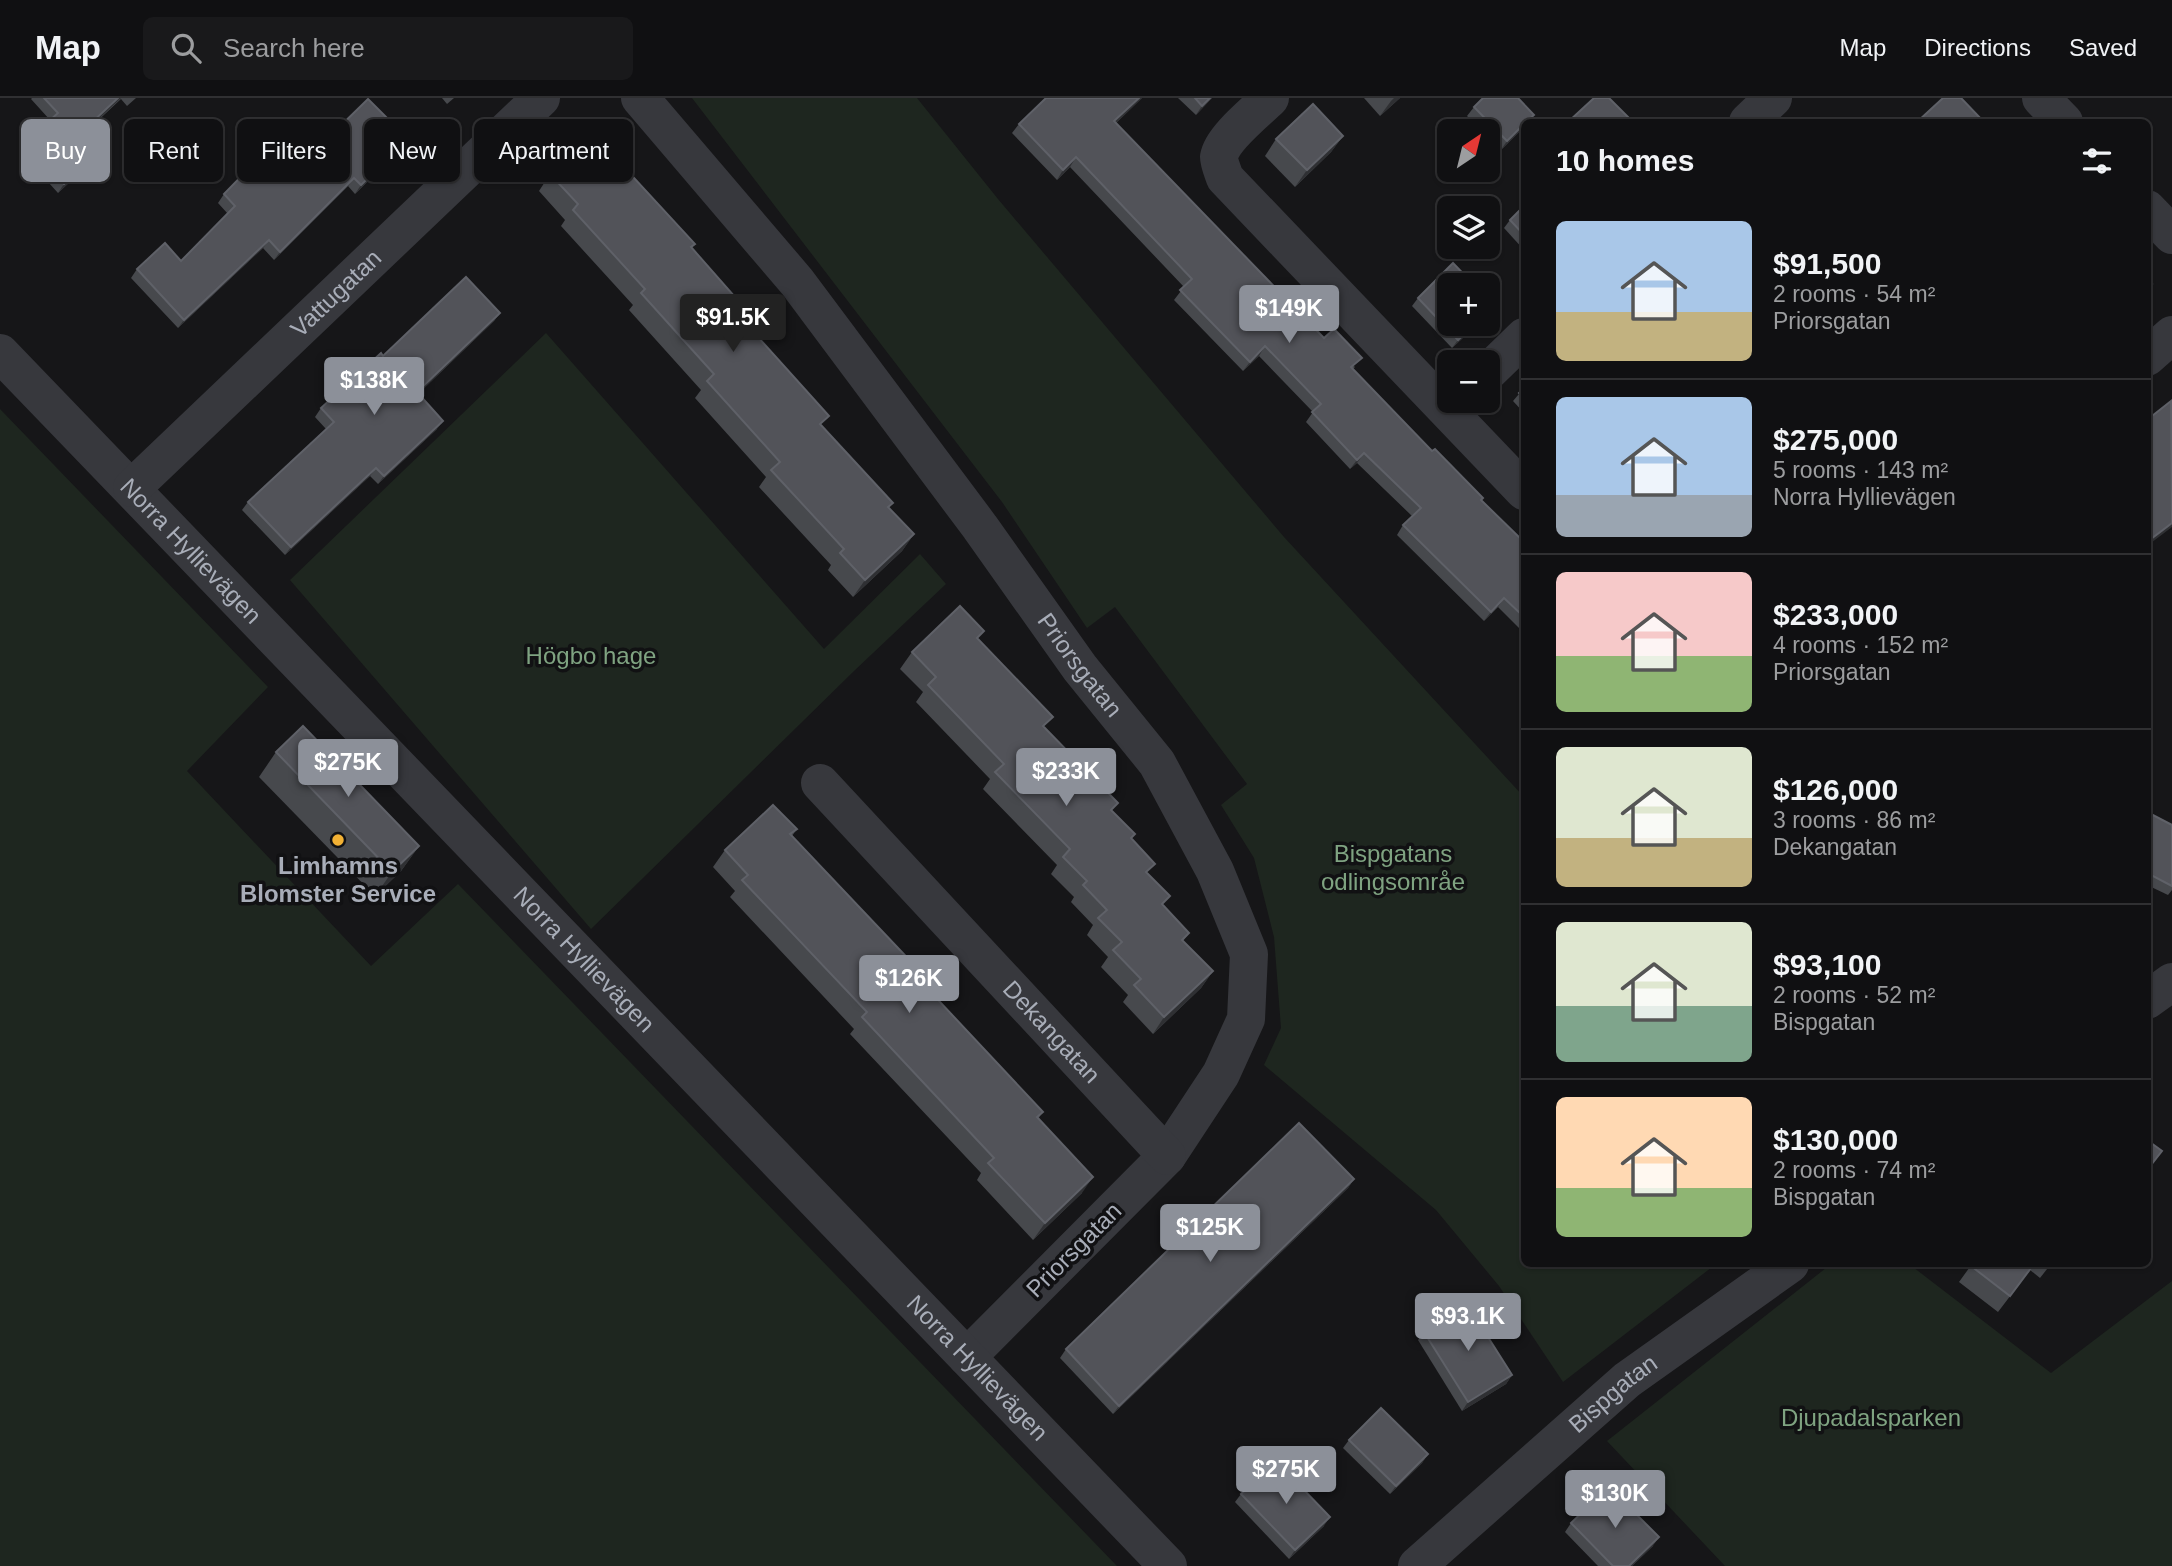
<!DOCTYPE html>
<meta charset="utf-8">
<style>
:root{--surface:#101012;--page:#19191b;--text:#f1f3f6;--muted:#9c9d9f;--line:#303032;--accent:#8c9099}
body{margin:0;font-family:Helvetica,sans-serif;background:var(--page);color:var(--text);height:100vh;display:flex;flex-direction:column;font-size:26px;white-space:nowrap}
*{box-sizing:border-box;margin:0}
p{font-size:23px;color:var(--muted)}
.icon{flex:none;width:38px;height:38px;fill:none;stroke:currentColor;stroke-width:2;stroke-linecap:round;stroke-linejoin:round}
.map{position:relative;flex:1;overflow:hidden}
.drawer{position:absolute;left:1521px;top:21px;width:630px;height:1148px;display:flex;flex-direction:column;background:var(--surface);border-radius:10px;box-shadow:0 2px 5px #0004,0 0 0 2px var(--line)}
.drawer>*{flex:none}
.top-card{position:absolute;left:21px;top:21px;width:665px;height:63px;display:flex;gap:14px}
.needle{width:46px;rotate:35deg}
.controls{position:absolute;left:1437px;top:21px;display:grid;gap:14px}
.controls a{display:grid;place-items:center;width:63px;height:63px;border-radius:10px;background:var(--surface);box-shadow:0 2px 5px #0004,0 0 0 2px var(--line);font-size:35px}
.price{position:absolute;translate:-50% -60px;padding:0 16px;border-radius:7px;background:var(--accent);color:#fff;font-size:23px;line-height:46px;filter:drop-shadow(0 2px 4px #0008)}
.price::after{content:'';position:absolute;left:50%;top:42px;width:21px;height:16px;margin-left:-10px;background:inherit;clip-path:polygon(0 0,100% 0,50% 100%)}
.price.on{background:#222;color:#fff}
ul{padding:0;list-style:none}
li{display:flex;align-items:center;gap:21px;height:175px;padding:0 35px}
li+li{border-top:2px solid var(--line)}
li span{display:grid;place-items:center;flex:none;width:196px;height:140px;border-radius:10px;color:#555}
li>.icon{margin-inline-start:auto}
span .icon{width:84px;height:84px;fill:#fffc;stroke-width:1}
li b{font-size:30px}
h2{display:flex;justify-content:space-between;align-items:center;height:84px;padding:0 35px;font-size:30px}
.pill{padding:0 24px;border-radius:10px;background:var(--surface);box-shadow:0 2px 5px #0004,0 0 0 2px var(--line);font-size:24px;line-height:63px}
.pill.on{background:var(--accent);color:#fff}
header{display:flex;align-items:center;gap:42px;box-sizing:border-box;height:98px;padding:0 35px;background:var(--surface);border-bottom:2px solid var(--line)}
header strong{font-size:33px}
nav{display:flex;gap:38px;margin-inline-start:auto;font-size:24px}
.search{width:490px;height:63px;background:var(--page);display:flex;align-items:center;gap:18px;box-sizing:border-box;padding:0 24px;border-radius:10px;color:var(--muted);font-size:26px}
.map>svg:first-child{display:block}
</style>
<header>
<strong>Map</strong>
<div class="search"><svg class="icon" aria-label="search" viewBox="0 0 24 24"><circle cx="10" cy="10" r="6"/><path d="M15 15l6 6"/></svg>Search here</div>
<nav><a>Map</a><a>Directions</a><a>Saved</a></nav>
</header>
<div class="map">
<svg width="2172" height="1468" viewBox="0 0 2172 1468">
<rect width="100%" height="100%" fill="#161618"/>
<g fill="#1e261f">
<path d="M 692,0 L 917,0 L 998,101 L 1284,439 L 1524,699 L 1524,1166 L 1716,1166 L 1563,1284 L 1499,1188 L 1436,1112 L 1264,967 L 1281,930 L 1274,839 L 1254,760 L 1221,707 L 1247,686 L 1115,509 L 1087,530 L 1002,404 Z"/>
<path d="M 546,235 L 824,551 L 920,456 L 946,486 L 854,573 L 591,831 L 290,482 Z"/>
<path d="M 0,311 L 268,589 L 187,673 L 371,868 L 458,786 L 1117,1468 L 0,1468 Z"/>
<path d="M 1831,1166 L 1909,1166 L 2051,1275 L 2172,1183 L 2172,1468 L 1725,1468 L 1607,1343 Z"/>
</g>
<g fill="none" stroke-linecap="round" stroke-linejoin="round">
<g stroke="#37383d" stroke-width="38">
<path id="s1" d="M 640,0 L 797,184 L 980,429 L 1080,570 L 1157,665 L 1215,773 L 1249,856 L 1246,921 L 1221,976 L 1167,1058 L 967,1259"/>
<path d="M 1270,0 C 1257,13 1222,40 1219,59 C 1219,65 1223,74 1225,80 L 1524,393"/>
<path d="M 2041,0 L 2064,24"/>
<path d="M 1748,24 L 1773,0"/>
<path d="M 2147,111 L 2172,137"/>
<path id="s2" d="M 0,255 L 1168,1468"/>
<path d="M 2147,259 L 2172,237"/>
<path d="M 1488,274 L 1524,239"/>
<path id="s3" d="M 132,390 L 541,0"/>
<path id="s4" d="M 820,685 L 1167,1058"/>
<path d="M 2147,902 L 2172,884"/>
<path id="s5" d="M 1417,1468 L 1627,1282 L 1790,1166"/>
</g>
</g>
<g fill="#47494d">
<path d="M 32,0 L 136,0 L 127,8 L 121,1 L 76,43 L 86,69 L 58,95 L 20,53 L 26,44 L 50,22 L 31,1 Z"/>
<path d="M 442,0 L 454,0 L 447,6 Z"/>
<path d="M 1046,0 L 1142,0 L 1116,25 L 1324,240 L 1355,269 L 1353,271 L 1432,353 L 1524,444 L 1524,535 L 1498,509 L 1484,523 L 1397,437 L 1403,427 L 1412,418 L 1357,365 L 1350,371 L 1306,324 L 1313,314 L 1259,258 L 1243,273 L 1174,202 L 1184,189 L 1070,69 L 1057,82 L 1012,35 L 1019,26 Z"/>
<path d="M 1178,0 L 1212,0 L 1196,17 Z"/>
<path d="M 1364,0 L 1400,0 L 1380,18 Z"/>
<path d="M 1474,9 L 1534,17 L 1529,24 L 1524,24 L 1524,29 L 1501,52 L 1488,38 L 1488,33 L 1482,33 L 1467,18 Z"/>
<path d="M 1343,38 L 1331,54 L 1295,89 L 1265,58 L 1276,41 Z"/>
<path d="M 408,41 L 402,50 L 355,96 L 348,88 L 274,162 L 263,150 L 178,230 L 131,180 L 137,171 L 181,163 L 228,116 L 218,105 L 224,96 L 284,83 Z"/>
<path d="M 627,61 L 623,68 L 695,146 L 692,150 L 822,328 L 893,405 L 889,410 L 914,436 L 902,453 L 853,499 L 828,472 L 831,467 L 759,389 L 766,379 L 695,300 L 701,292 L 629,212 L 633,207 L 561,128 L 565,122 L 539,93 L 550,76 Z"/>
<path d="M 1524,108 L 1524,152 L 1504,130 L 1510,122 Z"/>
<path d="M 1418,200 L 1478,226 L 1452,250 L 1412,208 Z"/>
<path d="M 500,215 L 494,223 L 418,296 L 437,331 L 378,386 L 370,378 L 285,457 L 242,412 L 248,404 L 326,331 L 315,319 L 321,310 L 383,258 Z"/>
<path d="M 1524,290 L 1524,315 L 1513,303 Z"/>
<path d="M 978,542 L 1045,630 L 1112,713 L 1135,736 L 1131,741 L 1163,807 L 1189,835 L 1183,843 L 1213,873 L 1201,890 L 1153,936 L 1123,904 L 1128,897 L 1101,869 L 1108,859 L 1087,837 L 1093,827 L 1071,804 L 1074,799 L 1051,776 L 1057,767 L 983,691 L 990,681 L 916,604 L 923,594 L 900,571 L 912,554 Z"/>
<path d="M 276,654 L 419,748 L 401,773 L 375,798 L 259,679 Z"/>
<path d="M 2147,714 L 2172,727 L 2172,792 L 2168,797 L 2147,787 Z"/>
<path d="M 797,731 L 792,738 L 912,874 L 1043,1014 L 1038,1021 L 1082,1095 L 1033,1142 L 977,1082 L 981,1075 L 850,936 L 854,931 L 730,799 L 735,793 L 713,769 L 725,752 Z"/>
<path d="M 1354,1081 L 1348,1090 L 1113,1316 L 1060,1260 L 1066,1251 Z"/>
<path d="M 1972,1166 L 2051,1166 L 2040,1180 L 2030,1172 L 1998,1214 L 1959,1184 Z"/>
<path d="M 1424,1234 L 1512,1277 L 1506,1286 L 1462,1313 L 1418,1242 Z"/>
<path d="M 1349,1342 L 1428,1356 L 1422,1365 L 1390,1396 L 1343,1350 Z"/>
<path d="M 1241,1396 L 1324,1428 L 1289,1461 L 1235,1404 Z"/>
<path d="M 1571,1425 L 1653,1448 L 1632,1468 L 1598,1468 L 1565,1434 Z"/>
</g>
<g fill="#2f3033">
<path d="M 118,0 L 121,0 L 68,50 L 74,41 Z"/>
<path d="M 1139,0 L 1142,0 L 1108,33 L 1114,23 Z"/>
<path d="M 1210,0 L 1212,0 L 1196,17 L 1202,8 Z"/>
<path d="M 1394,0 L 1400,0 L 1380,18 L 1391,3 Z"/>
<path d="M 1524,26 L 1524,29 L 1501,52 L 1507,43 Z"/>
<path d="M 1343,38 L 1331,54 L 1295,89 L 1307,72 Z"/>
<path d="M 408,41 L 402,50 L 355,96 L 361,87 Z"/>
<path d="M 1076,59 L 1070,69 L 1057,82 L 1063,72 Z"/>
<path d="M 92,61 L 86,69 L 58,95 L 64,86 Z"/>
<path d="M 354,80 L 348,88 L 274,162 L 280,154 Z"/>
<path d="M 269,142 L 263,150 L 178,230 L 184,222 Z"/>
<path d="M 500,215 L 494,223 L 411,303 L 417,294 Z"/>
<path d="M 1475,226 L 1478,226 L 1452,250 L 1458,242 Z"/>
<path d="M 1265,248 L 1259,258 L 1243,273 L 1250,264 Z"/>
<path d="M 443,323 L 437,331 L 378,386 L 384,378 Z"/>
<path d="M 1364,355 L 1357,365 L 1350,371 L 1357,362 Z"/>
<path d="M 376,370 L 370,378 L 285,457 L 291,449 Z"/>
<path d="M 2172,425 L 2172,429 L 2147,448 L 2147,444 Z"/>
<path d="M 914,436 L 902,453 L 853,499 L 865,482 Z"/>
<path d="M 1504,500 L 1498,509 L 1484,523 L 1491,514 Z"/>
<path d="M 419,748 L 401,773 L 375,798 L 392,774 Z"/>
<path d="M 1213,873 L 1201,890 L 1153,936 L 1164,919 Z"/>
<path d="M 1093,1079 L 1082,1095 L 1033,1142 L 1045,1125 Z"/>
<path d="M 1354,1081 L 1348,1090 L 1113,1316 L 1119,1308 Z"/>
<path d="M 1512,1277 L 1506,1286 L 1462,1313 L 1468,1304 Z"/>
<path d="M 1428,1356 L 1422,1365 L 1390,1396 L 1396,1388 Z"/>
<path d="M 1330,1419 L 1324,1428 L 1289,1461 L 1295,1452 Z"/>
<path d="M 1659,1439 L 1653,1448 L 1632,1468 L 1629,1468 Z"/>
</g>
<g fill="#525359" stroke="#5f6168" stroke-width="2">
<path d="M 44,0 L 118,0 L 74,41 L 92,61 L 64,86 L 26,44 L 58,15 Z"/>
<path d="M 1046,0 L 1139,0 L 1114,23 L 1324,240 L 1334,231 L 1362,260 L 1351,269 L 1432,353 L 1435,351 L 1483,400 L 1481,402 L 1524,444 L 1524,519 L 1504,500 L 1491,514 L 1403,427 L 1421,410 L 1364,355 L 1357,362 L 1312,314 L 1321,306 L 1265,248 L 1250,264 L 1180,192 L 1192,181 L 1076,59 L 1063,72 L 1019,26 Z"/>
<path d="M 1195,0 L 1210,0 L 1202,8 Z"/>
<path d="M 1483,0 L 1518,0 L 1534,17 L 1526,24 L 1524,24 L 1524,26 L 1507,43 L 1474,9 Z"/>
<path d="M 1594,0 L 1609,0 L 1633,24 L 1568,24 Z"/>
<path d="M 1943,0 L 1961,0 L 1984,24 L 1917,24 Z"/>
<path d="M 368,1 L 408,41 L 361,87 L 354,80 L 280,154 L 269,142 L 184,222 L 137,171 L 165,145 L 181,163 L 235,108 L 224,96 L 260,59 L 284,83 Z"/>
<path d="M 1313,6 L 1343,38 L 1307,72 L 1276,41 Z"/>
<path d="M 599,31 L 627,61 L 622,67 L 695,146 L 691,149 L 764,232 L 757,238 L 829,318 L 820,326 L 893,405 L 888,409 L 914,436 L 865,482 L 840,455 L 844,451 L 771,372 L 780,364 L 707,283 L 714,276 L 641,195 L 645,191 L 573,112 L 578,106 L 550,76 Z"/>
<path d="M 1524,108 L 1524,137 L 1510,122 Z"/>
<path d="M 1453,165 L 1474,187 L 1449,187 L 1449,226 L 1475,226 L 1458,242 L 1418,200 Z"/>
<path d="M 466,179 L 500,215 L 417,294 L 443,323 L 384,378 L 376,370 L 291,449 L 248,404 L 334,324 L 321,310 L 381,255 L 383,258 Z"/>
<path d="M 2147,181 L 2152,186 L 2147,190 Z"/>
<path d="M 1488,201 L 1494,208 L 1488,214 Z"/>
<path d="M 1524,290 L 1524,300 L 1519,295 Z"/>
<path d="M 2171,303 L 2172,425 L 2147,444 L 2147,341 L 2151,338 L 2147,333 L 2147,322 Z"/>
<path d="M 960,508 L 984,533 L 977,540 L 1053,619 L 1043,628 L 1118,705 L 1111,712 L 1135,736 L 1131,740 L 1155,766 L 1146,774 L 1170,798 L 1162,806 L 1189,835 L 1182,842 L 1213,873 L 1164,919 L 1134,887 L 1141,881 L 1113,852 L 1122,844 L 1098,820 L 1107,812 L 1083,787 L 1087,783 L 1063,759 L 1070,751 L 995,674 L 1004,666 L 928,587 L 936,579 L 912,554 Z"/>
<path d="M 303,628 L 419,748 L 392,774 L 276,654 Z"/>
<path d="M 773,707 L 797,731 L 790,736 L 916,869 L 911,873 L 1043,1014 L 1037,1019 L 1093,1079 L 1045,1125 L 988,1065 L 994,1060 L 862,919 L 867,914 L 742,782 L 748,777 L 725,752 Z"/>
<path d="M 2147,714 L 2172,727 L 2172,788 L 2147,775 Z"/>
<path d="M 1299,1025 L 1354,1081 L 1119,1308 L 1066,1251 Z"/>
<path d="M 2147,1042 L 2162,1053 L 2147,1072 Z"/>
<path d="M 1972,1166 L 2034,1166 L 2010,1198 L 1971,1168 Z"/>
<path d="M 1467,1206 L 1512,1277 L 1468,1304 L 1424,1234 Z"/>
<path d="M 1381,1310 L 1428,1356 L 1396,1388 L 1349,1342 Z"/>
<path d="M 1276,1363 L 1330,1419 L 1295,1452 L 1241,1396 Z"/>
<path d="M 1609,1389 L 1659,1439 L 1629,1468 L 1613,1468 L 1571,1425 Z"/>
</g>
<circle fill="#f2b134" stroke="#111113" stroke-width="2.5" cx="338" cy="742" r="7"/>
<g text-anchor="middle" stroke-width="7" stroke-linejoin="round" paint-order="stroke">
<g font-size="24" fill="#a8adb8" stroke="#111113">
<text dy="8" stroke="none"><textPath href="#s3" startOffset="282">Vattugatan</textPath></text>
<text dy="8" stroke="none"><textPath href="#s2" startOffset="275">Norra Hyllievägen</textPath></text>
<text dy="8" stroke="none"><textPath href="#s1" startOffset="718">Priorsgatan</textPath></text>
<text dy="8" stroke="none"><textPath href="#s2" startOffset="842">Norra Hyllievägen</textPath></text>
<text dy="8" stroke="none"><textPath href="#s4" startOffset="340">Dekangatan</textPath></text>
<text transform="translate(1074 1152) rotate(-45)" y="8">Priorsgatan</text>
<text dy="8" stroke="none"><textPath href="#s2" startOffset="1409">Norra Hyllievägen</textPath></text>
<text dy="8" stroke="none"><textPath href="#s5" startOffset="261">Bispgatan</textPath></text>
</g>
<g font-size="24" fill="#7fa381" stroke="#111113">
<text x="591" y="566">Högbo hage</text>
<text x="1393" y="764">Bispgatans<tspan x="1393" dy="28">odlingsområe</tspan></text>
<text x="1871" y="1328">Djupadalsparken</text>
</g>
<g font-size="24" font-weight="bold" fill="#a8adb8" stroke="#111113">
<text x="338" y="776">Limhamns<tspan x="338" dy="28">Blomster Service</tspan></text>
</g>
</g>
</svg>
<div class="controls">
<a><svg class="needle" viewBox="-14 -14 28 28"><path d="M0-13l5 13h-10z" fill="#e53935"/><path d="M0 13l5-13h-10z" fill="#9c9d9f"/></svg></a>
<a><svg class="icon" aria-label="layers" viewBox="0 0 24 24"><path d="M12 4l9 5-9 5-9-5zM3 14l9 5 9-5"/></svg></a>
<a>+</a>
<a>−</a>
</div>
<b class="price" style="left:1289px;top:247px">$149K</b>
<b class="price on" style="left:733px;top:256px">$91.5K</b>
<b class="price" style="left:374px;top:319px">$138K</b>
<b class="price" style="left:348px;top:701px">$275K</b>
<b class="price" style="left:1066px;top:710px">$233K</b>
<b class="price" style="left:909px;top:917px">$126K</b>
<b class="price" style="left:1210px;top:1166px">$125K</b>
<b class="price" style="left:1468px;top:1255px">$93.1K</b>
<b class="price" style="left:1286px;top:1408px">$275K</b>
<b class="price" style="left:1615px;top:1432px">$130K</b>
<div class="top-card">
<a class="pill on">Buy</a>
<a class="pill">Rent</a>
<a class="pill">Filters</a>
<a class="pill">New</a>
<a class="pill">Apartment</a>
</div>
<section class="drawer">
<h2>10 homes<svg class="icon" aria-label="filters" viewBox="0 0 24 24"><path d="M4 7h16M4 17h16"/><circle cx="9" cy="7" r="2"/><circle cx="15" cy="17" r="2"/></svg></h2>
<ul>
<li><span style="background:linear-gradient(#a9c7e8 65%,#c2b280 0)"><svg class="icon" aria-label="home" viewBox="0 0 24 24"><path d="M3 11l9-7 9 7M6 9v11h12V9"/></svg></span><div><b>$91,500</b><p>2 rooms · 54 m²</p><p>Priorsgatan</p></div></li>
<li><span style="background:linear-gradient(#a9c7e8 70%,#9aa5b1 0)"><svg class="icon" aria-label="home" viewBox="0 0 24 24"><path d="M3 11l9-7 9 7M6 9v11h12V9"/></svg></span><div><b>$275,000</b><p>5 rooms · 143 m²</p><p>Norra Hyllievägen</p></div></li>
<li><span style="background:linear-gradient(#f6c9c9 60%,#8fb573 0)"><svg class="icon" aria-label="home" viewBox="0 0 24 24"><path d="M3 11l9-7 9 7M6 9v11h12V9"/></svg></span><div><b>$233,000</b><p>4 rooms · 152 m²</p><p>Priorsgatan</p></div></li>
<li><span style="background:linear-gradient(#dfe7d0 65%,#c2b280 0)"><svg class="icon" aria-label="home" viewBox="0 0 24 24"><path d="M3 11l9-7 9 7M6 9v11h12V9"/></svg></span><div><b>$126,000</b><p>3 rooms · 86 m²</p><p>Dekangatan</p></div></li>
<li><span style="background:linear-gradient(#dfe7d0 60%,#7fa58c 0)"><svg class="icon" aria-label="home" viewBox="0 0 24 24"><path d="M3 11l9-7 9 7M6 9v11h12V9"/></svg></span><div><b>$93,100</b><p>2 rooms · 52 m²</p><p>Bispgatan</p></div></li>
<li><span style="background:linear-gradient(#ffd9b3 65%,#8fb573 0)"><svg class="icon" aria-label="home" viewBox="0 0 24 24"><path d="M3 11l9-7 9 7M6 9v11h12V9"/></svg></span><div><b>$130,000</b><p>2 rooms · 74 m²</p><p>Bispgatan</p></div></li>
</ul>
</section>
</div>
